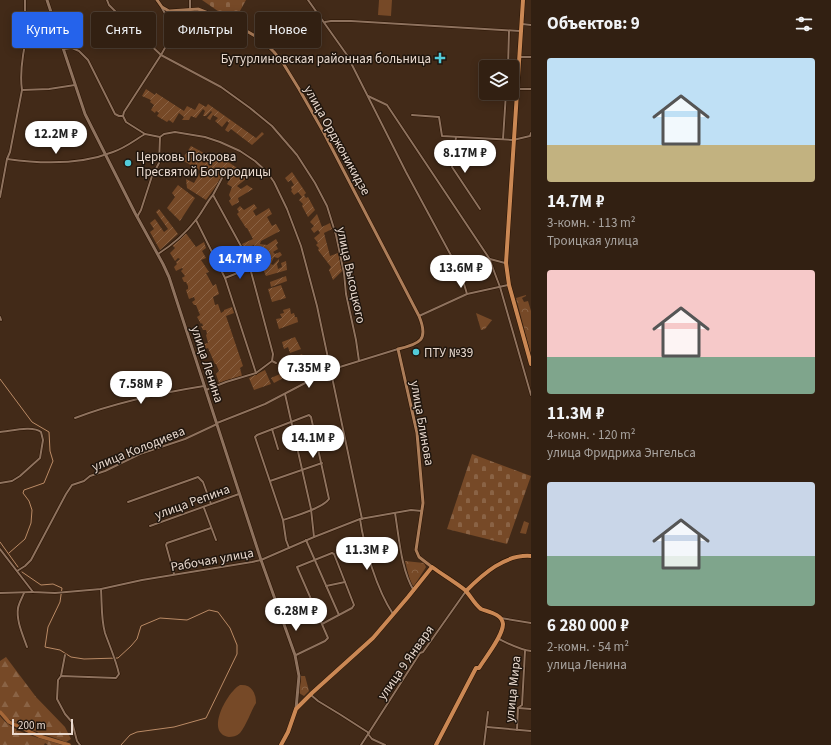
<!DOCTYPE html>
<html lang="ru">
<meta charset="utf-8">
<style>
:root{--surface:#322012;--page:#3a281b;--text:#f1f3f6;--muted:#a8a39f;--line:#4d3e32;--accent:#2563eb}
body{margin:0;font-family:"Source Sans 3",sans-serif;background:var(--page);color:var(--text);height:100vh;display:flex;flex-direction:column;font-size:15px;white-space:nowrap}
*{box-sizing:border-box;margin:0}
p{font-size:13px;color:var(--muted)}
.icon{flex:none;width:22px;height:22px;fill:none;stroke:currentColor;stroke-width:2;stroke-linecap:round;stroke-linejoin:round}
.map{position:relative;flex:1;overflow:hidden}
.details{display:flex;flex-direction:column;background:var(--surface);width:300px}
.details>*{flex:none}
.banner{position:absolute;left:12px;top:12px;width:380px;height:36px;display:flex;gap:8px}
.controls{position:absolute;left:479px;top:60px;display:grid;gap:8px}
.controls a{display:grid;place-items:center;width:40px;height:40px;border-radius:4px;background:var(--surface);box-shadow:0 2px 10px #0003,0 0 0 1px var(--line);font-size:20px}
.scale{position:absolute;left:12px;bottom:10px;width:61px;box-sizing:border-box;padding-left:4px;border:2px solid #eadacf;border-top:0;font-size:11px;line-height:14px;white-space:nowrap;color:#eadacf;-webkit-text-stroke:3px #20160e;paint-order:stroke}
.price{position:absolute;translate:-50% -34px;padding:0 9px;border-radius:14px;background:#fff;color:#222;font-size:13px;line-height:26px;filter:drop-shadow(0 1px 2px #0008)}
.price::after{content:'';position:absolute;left:50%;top:24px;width:12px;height:9px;margin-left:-6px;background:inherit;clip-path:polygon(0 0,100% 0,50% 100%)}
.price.current{background:var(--accent);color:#fff}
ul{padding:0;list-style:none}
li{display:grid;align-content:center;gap:8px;height:212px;padding:0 16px}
li span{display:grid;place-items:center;height:124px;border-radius:4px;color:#555}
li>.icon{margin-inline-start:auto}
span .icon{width:72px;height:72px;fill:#fffc;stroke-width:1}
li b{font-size:17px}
h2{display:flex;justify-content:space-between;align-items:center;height:48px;padding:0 16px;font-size:17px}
.pill{padding:0 14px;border-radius:4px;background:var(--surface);box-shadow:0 2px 10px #0003,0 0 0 1px var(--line);font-size:14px;line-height:36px}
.pill.current{background:var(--accent);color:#fff}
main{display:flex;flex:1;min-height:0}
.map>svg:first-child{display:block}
</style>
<main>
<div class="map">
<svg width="531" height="745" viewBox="0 0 531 745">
<defs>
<pattern id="forest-firs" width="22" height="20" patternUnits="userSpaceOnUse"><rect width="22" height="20" fill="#764927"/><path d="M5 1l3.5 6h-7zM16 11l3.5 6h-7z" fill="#8a6345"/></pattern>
<pattern id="cemetery-stones" width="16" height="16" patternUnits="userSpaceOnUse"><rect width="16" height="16" fill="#764927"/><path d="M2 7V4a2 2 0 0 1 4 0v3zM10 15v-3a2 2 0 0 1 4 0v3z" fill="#8a6345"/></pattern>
<pattern id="park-crowns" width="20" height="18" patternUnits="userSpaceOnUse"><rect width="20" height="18" fill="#764927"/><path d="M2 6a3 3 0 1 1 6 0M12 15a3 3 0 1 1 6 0" fill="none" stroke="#8a6345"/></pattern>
<pattern id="garden-furrows" width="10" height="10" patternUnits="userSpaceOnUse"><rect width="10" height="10" fill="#764927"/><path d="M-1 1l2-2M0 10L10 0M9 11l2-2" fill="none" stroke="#8a6345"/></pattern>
</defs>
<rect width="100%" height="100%" fill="#422a18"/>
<g fill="url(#forest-firs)">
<path d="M 6,657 L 36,697 L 65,727 L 71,739 L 66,742 C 51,736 7,725 0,710 C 0,705 0,669 0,661 Z"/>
<path d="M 0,716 C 14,734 41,738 62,745 L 48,745 L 45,743 L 44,745 L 0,745 Z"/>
</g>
<g fill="url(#cemetery-stones)">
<path d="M 202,0 L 246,0 L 235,20 L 225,16 Z"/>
<path d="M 472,454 L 531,476 L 507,544 L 447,529 Z"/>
</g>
<g fill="url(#park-crowns)">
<path d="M 526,295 L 526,296 L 522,298 L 524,302 L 528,301 L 531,311 L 531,354 L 516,298 Z"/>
<path d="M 476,313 L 492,320 L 485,329 L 481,330 Z"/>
<path d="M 405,561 L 424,563 L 426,567 L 414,586 L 411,585 Z"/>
<path d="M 301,676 L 305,676 L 309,691 L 304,696 L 299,693 Z"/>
</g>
<g fill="url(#garden-furrows)">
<path d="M 146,89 L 155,95 L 156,93 L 184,111 L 187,106 L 195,110 L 199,103 L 206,107 L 208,104 L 256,138 L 262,132 L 264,134 L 252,145 L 231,129 L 228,132 L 225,130 L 229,123 L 227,121 L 222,127 L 215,121 L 218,118 L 213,115 L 210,120 L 207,118 L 212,112 L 211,111 L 206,116 L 203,116 L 205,111 L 203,109 L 196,118 L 191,116 L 189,120 L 182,120 L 184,117 L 179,113 L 173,123 L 169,120 L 167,122 L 157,116 L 159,113 L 156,111 L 155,113 L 151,110 L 154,105 L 150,102 L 151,100 L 142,96 Z"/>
<path d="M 191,146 L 215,159 L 218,155 L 223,157 L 222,160 L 228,162 L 242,171 L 244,168 L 247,172 L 242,175 L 246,179 L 237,186 L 241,189 L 247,185 L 253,189 L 238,198 L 239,202 L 232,206 L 229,201 L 231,199 L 229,195 L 232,187 L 227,184 L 230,179 L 224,175 L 206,200 L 187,188 L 186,179 L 194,183 L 201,171 L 182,160 Z"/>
<path d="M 292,172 L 306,193 L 304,195 L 306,198 L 308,197 L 315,210 L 308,217 L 302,206 L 303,204 L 299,200 L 302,197 L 298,192 L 294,195 L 291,191 L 292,190 L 291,187 L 294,185 L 291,180 L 288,182 L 285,178 Z"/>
<path d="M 178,185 L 195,198 L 180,221 L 167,208 L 175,197 L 172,193 Z"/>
<path d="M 254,204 L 257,208 L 253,211 L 256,216 L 269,208 L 272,214 L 267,217 L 272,226 L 276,224 L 280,231 L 261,241 L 260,244 L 267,245 L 276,239 L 278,243 L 276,245 L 278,249 L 273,252 L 275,254 L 280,252 L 282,255 L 278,258 L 274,257 L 271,264 L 273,265 L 279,259 L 279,261 L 277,264 L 278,269 L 282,267 L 281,263 L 286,261 L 287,270 L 266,276 L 263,269 L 253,272 L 251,266 L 260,262 L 254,245 L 244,249 L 242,244 L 253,239 L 247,228 L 246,228 L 237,214 L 239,212 L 237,209 L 240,206 L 244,210 Z"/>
<path d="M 159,209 L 178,234 L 160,250 L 150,232 L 154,229 L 150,223 L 155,219 L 164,232 L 168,229 L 156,212 Z"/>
<path d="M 317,214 L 322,227 L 330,223 L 332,229 L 324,233 L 330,256 L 338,253 L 342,271 L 333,280 L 329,270 L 331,267 L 318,250 L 319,248 L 316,245 L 318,243 L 314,238 L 320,233 L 318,230 L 314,233 L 311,229 L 314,226 L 310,222 Z"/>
<path d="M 185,232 L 196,247 L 204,242 L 206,248 L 202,251 L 206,258 L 201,260 L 209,272 L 206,273 L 213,286 L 216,284 L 219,294 L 213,297 L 215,305 L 218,304 L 221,313 L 224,311 L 224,310 L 232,307 L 234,313 L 226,316 L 243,366 L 240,368 L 242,376 L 219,383 L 216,374 L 219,371 L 216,364 L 215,364 L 208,348 L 205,349 L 204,344 L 208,343 L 206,335 L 207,334 L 206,330 L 203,330 L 201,326 L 203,326 L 202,323 L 201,324 L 197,317 L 200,315 L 196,305 L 194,305 L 192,302 L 195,300 L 194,297 L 189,299 L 186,290 L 188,289 L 188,286 L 186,282 L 184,282 L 182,278 L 185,276 L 181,271 L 183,269 L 182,268 L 176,271 L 174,267 L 177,264 L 176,262 L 180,259 L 178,258 L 175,261 L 170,253 L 175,248 L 171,244 Z"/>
<path d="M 286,276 L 287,281 L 271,287 L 270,282 Z"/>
<path d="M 281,285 L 286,298 L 272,302 L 268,289 Z"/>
<path d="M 290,308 L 291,314 L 294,313 L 295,317 L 297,317 L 298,322 L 279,329 L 276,319 L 282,318 L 280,314 L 284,313 L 283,310 Z"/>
<path d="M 295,337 L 301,349 L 290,353 L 288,347 L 284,349 L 282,342 Z"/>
<path d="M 302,354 L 304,358 L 288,364 L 291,370 L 296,368 L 298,370 L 274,383 L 271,378 L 280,374 L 278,370 L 286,366 L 284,361 Z"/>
<path d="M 265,370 L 271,384 L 254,390 L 249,378 Z"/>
</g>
<g fill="#764927">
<path d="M 379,0 L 392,0 L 391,16 L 378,15 Z"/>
<path d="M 524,521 L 529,523 L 526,534 L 520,533 Z"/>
<path d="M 240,685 C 251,684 256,692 256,703 C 251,711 246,726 240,733 C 237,736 232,737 229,737 C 204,733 228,691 240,685 Z"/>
</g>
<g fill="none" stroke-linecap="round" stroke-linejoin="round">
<g stroke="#ba8a65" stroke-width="1">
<path d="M 0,379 L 32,422 L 49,432 L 50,451 L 53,461 L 44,483 L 24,490 L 23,493 L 29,501 L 32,510 L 31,523 L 25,539 L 9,553"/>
<path d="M 0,542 L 18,567"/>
<path d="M 22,572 L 41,585 L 53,584 L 62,588 L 60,602 L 48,627 L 45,647 L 60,650 L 71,657 L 84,659 L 118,658 L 131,646 L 137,639 L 141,626 L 160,618 L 187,620 L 209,610 L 218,612 L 230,628 L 237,645 L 237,654 L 206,718 L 174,727 L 137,732 L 130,735 L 121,745"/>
</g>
<path stroke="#a56738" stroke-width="3.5" d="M 0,712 L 9,722 L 39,736 L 69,745"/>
<g stroke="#281202" stroke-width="3">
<g id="minor">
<path d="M 107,0 L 109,5 L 126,22 L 161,55 L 221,87 L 250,108 L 272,126 L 297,155 L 315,183 L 327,206 L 336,235 L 344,273 L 346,294 L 356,340 L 359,361"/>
<path d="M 308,0 L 347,55 L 406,172 L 461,274 L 467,294"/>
<path d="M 162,8 L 174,30"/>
<path d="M 190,9 L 190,0"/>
<path d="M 325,22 L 331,21 L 351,21 L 520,31"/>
<path d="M 522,24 L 531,25"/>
<path d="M 64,49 L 72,48 L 79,51 L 88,60 L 115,114 L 119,116 L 123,116"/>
<path d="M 520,57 L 531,57"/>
<path d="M 508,67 L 509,31"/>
<path d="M 518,89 L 531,89"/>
<path d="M 22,90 L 49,89 L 75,85"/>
<path d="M 368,96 L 387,105 L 489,258 L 500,287 L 531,395"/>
<path d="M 412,115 L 439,117 L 442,136 L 513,140 L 530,136 L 531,133"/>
<path d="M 145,134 L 126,122 L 123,116 L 124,112 L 161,55 L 186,10"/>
<path d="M 456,137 L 452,167 L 480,209"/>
<path d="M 503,139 L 506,93"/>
<path d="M 7,159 C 42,164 80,165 113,152 C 125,148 135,140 145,134 L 160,137 L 164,134 L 175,132 L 205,137 L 220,142 L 240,151 L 255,161 L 267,172 L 274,182 L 287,209 L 301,246 L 317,306 L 362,519"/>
<path d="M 213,195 L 222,178"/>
<path d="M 0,197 L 7,159 L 10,152 L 22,90 C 19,70 24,46 29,26 L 25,20 L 25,0"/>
<path d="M 137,217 L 141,210 L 152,176 L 159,163 L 160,137"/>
<path d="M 196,220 L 225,278 L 256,373"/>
<path d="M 158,254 C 172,245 185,234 195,221 C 202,213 206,203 213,195 L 242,248 L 250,268 L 273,354 L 272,361 L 256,373 L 226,382 L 206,390"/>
<path d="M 490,259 L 505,263"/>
<path d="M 225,278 L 250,268"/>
<path d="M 419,316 L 467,294 L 508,285"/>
<path d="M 0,317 L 1,320"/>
<path d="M 272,361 L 276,363"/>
<path d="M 285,394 L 311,509 L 314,537"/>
<path d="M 75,418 C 117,402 160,393 204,386"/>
<path d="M 217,423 L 265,404 L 330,370 L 398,349"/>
<path d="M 272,429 L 278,449"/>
<path d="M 0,432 C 11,431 33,425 41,432 L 43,440 L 40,458 L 20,476 L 12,481 L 0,483"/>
<path d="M 270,481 L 322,463"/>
<path d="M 128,502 L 198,477 L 203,482 L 211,504"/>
<path d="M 204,508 L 216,540"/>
<path d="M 395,513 C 399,537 401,570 414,591"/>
<path d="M 360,519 C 364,547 377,590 393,614"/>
<path d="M 283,520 C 295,516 323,508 329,499 L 311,417 L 309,415 L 257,435 L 255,437 L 283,520 L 286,540 L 289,548"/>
<path d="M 150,526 L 239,494"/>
<path d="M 306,540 L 339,615"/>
<path d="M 0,549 L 33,592 L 55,593 L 101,589 L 142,580 L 252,562 L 261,560 L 314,537 L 360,519 L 411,510 L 422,511"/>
<path d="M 17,571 L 25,566 L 31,560 L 66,494 L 72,485 L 84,481 L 90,476 L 105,471 L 140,454 L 185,439 L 217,424"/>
<path d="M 174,574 L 166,545 L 167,543 L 211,528"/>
<path d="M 326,586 L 345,582"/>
<path d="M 0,593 L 33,592"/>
<path d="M 24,593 C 22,598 19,603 18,608 C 16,621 23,635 27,647"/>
<path d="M 501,618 L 531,623"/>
<path d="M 499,639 C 509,644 520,650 531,651"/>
<path d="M 296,655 L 325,641 L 328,638 L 297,567 L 332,553 L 334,554 L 354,605 L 352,608 L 322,624"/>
<path d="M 61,676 L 65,655"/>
<path d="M 311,695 L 318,701 L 341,715 L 369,733"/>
<path d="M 518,708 L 531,709"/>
<path d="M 487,727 L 531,731"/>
<path d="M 517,730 L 518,708 L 522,705 L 525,651"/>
<path d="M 368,734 L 372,739 L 385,745"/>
<path d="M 80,745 L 77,741 L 72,722 L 65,714 L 57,699 L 58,680 L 61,676 L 116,678 L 119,674 C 116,660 110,647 105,633 C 101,619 102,604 101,589"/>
<path d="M 361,745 L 420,653 L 423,652 L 466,591"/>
<path d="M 484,745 L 488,712"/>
</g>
</g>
<g stroke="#281202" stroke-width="4">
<path id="tertiary" d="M 47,0 L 85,114 L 135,213 L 163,264 L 169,277 L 261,560 L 295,655 L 299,676 L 296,709"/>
</g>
<g stroke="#281202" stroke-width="4">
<path id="secondary" d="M 157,0 L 162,7 L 169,11 L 198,9 L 231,22 L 262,40 L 274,52 L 283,63 L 299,89 L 324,133 L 419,316 C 429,340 420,344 398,349 L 417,433 L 423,503 L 416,550 L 419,557 L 432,567"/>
</g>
<g stroke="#281202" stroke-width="5">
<g id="primary">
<path d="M 523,0 L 506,263 L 509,285 L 531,364"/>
<path d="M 466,591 C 483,574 505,554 531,556"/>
<path d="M 281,745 L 288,732 L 296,709 L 312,693 L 373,638 L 408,597 L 432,567 C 443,575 455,582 465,590 C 471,596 474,604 481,609 C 489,612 502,614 503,624 C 503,636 485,658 479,668 L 476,668 L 436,745"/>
</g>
</g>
<use href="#minor" stroke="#8e725e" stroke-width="2"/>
<use href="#tertiary" stroke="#8e725e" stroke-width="3"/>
<use href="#secondary" stroke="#ac7d59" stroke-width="3"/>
<use href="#primary" stroke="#cb8854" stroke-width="4"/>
</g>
<g fill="#52cbd9" stroke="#20160e" stroke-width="1.5">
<path d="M438 52h4v4h4v4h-4v4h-4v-4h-4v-4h4z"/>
<circle cx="128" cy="163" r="4"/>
<circle cx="416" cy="352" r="4"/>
</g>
<g text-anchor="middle" stroke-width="3" stroke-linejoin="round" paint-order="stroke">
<g font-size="13" fill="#eadacf" stroke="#20160e" text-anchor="start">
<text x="431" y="63" text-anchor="end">Бутурлиновская районная больница</text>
<text x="136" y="161">Церковь Покрова<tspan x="136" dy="15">Пресвятой Богородицы</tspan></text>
<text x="424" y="357">ПТУ №39</text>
</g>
<g font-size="13" fill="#eadacf" stroke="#20160e">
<text transform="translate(338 140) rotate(61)" y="5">улица Орджоникидзе</text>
<text transform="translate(352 275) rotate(78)" y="5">улица Высоцкого</text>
<text transform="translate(208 364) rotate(72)" y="5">улица Ленина</text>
<text transform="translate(423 423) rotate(80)" y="5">улица Блинова</text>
<text transform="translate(138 448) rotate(-22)" y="5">улица Колодиева</text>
<text transform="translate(192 501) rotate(-20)" y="5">улица Репина</text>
<text transform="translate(212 559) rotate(-10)" y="5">Рабочая улица</text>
<text transform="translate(405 662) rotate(-55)" y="5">улица 9 Января</text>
<text transform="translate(512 689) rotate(-84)" y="5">улица Мира</text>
</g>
</g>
</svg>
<div class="controls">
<a><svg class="icon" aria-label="layers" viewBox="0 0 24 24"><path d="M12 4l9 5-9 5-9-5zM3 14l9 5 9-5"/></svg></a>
</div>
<div class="scale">200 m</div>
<b class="price" style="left:56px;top:155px">12.2M ₽</b>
<b class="price" style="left:465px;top:174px">8.17M ₽</b>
<b class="price current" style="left:240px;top:280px">14.7M ₽</b>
<b class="price" style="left:461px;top:289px">13.6M ₽</b>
<b class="price" style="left:309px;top:389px">7.35M ₽</b>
<b class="price" style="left:141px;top:405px">7.58M ₽</b>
<b class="price" style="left:313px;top:459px">14.1M ₽</b>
<b class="price" style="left:367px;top:571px">11.3M ₽</b>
<b class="price" style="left:296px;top:632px">6.28M ₽</b>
<div class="banner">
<a class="pill current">Купить</a>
<a class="pill">Снять</a>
<a class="pill">Фильтры</a>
<a class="pill">Новое</a>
</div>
</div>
<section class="details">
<h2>Объектов: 9<svg class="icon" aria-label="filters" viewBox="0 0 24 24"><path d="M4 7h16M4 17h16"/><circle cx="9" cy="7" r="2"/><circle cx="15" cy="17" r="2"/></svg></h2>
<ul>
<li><span style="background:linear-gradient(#bfe0f5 70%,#c2b280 0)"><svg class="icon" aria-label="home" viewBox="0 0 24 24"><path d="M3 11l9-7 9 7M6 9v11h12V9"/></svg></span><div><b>14.7M ₽</b><p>3-комн. · 113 m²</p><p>Троицкая улица</p></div></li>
<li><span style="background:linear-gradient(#f6c9c9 70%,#7fa58c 0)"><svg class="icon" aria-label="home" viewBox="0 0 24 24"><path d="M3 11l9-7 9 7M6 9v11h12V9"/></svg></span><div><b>11.3M ₽</b><p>4-комн. · 120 m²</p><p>улица Фридриха Энгельса</p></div></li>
<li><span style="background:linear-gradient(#c9d6e8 60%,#7fa58c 0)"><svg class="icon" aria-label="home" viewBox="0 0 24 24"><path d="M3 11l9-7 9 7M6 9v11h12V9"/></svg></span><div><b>6 280 000 ₽</b><p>2-комн. · 54 m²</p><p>улица Ленина</p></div></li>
</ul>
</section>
</main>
